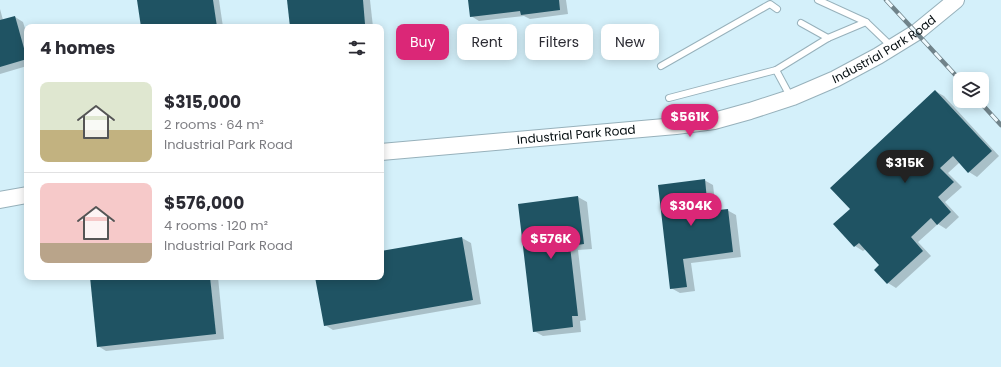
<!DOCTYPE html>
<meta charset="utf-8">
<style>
:root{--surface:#fff;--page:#f2f2f3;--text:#2b2b33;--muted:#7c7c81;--line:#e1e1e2;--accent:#db2777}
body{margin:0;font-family:Poppins,sans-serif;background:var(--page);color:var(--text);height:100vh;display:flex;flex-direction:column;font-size:15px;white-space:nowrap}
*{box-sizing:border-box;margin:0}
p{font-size:13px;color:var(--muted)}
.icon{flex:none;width:22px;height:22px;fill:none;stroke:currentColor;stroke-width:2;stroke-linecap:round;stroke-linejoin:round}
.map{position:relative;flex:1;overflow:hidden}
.drawer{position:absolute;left:24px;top:24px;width:360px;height:256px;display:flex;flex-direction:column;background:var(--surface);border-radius:8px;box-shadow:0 2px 10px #0003}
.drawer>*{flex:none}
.top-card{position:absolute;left:396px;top:24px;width:380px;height:36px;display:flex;gap:8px}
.buttons{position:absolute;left:953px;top:72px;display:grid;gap:8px}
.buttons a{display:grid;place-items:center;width:36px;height:36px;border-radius:8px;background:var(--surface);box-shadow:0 2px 10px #0003;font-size:20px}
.price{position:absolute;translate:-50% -34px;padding:0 9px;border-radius:14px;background:var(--accent);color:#fff;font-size:13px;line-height:26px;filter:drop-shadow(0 1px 2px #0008)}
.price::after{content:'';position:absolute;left:50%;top:24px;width:12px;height:9px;margin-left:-6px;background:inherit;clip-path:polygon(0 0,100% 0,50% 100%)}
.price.active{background:#222;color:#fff}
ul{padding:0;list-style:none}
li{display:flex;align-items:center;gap:12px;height:100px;padding:0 16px}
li+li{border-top:1px solid var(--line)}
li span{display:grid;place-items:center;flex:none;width:112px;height:80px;border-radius:8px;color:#555}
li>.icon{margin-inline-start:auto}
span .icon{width:48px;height:48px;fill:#fffc;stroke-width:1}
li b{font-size:17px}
h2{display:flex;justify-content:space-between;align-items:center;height:48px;padding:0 16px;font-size:17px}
.chip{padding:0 14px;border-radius:8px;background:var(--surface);box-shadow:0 2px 10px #0003;font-size:14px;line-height:36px}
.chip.active{background:var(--accent);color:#fff}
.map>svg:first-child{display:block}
</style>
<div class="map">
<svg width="1001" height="367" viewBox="0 0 1001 367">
<rect width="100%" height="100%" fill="#d4f0fa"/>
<g fill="#0003">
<path d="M 141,0 L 219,0 L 223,27 L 142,27 Z"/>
<path d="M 288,0 L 370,0 L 373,27 L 291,27 Z"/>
<path d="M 469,0 L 566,0 L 568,14 L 530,19 L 524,16 L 479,21 L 471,16 Z"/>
<path d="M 0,9 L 3,20 L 15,17 L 23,22 L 27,35 L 27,66 L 0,74 Z"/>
<path d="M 935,91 L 944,96 L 999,156 L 977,177 L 969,172 L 960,162 L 948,173 L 962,187 L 945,202 L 959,217 L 946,229 L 938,224 L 918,242 L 931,256 L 896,288 L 888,283 L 875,270 L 881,265 L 866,249 L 863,251 L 855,246 L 851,209 Z"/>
<path d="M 704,180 L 713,185 L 716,211 L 727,210 L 736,215 L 741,257 L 691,263 L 695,291 L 680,293 L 671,288 Z"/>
<path d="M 578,197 L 587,202 L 592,249 L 578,250 L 586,320 L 580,321 L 581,332 L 543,336 L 534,331 L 519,205 Z"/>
<path d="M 462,238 L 471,243 L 481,304 L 333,330 L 325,325 L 316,277 L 381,277 L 381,252 Z"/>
<path d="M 91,277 L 218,277 L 224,339 L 106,351 L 98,346 Z"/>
</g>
<g fill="#1f5363">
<path d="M 137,0 L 213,0 L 217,27 L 141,27 Z"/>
<path d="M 287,0 L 363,0 L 365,24 L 336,27 L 290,27 Z"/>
<path d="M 468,0 L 559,0 L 560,10 L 521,15 L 520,11 L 470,17 Z"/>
<path d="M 15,16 L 27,59 L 0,67 L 0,20 Z"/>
<path d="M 935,90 L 992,151 L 968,173 L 953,156 L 940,168 L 954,182 L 938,197 L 951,212 L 937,225 L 931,218 L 911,237 L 923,251 L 887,284 L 874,270 L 879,265 L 859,243 L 854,247 L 833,224 L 850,209 L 830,188 Z"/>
<path d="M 705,179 L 708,211 L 728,209 L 733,252 L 683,259 L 687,287 L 670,289 L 658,185 Z"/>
<path d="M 578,196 L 584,244 L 570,246 L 578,316 L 572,316 L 573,327 L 533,332 L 518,204 Z"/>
<path d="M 462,237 L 473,300 L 324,326 L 315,277 L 381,277 L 381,251 Z"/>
<path d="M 90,277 L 210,277 L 216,334 L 97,347 Z"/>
</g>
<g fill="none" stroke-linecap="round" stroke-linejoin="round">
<g stroke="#97b1bb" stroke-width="8">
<g id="service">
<path d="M 818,0 L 866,22"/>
<path d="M 801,23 L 828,38"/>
<path d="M 661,66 L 770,4 L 777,9"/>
<path d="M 776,70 L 828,38 L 866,22 L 892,47"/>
<path d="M 669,98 L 776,70 L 790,96"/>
</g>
</g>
<g stroke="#97b1bb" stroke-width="18">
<g id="tertiary">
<path id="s1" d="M 381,152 L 676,126 L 714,121 L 750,111 L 793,97 L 835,79 L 878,56 L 917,32 L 956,0"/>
<path d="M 0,200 L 27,195"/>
</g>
</g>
<use href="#service" stroke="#fff" stroke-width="6"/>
<use href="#tertiary" stroke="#fff" stroke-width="16"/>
<g stroke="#70838a" stroke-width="4.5">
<g id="rail">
<path d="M 886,0 L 960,80"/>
<path d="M 979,101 L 1001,125"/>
</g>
</g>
<use href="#rail" stroke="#effafe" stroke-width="3" stroke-dasharray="9" stroke-linecap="butt"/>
</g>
<g text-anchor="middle" stroke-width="4" stroke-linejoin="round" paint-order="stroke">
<g font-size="12" fill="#050e11" stroke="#effafe">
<text dy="4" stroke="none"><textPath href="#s1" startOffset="520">Industrial Park Road</textPath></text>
<text dy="4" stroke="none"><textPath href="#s1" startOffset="196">Industrial Park Road</textPath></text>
</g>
</g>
</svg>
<div class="buttons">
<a><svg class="icon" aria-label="layers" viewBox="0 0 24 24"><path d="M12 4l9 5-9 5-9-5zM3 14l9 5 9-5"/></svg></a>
</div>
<b class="price" style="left:690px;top:138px">$561K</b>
<b class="price active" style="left:905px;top:184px">$315K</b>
<b class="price" style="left:691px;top:227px">$304K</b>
<b class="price" style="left:551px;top:260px">$576K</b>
<div class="top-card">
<a class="chip active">Buy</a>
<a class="chip">Rent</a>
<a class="chip">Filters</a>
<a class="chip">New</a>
</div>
<section class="drawer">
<h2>4 homes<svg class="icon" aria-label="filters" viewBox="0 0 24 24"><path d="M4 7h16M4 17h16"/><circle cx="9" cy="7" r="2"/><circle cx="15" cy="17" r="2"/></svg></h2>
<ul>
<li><span style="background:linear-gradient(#dfe7d0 60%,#c2b280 0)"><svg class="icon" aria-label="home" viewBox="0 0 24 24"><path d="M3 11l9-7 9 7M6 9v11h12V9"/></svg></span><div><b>$315,000</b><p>2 rooms · 64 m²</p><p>Industrial Park Road</p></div></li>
<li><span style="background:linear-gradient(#f6c9c9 75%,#b9a48a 0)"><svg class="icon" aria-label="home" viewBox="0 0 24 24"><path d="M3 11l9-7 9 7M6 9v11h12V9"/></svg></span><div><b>$576,000</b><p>4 rooms · 120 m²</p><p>Industrial Park Road</p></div></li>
</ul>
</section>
</div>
